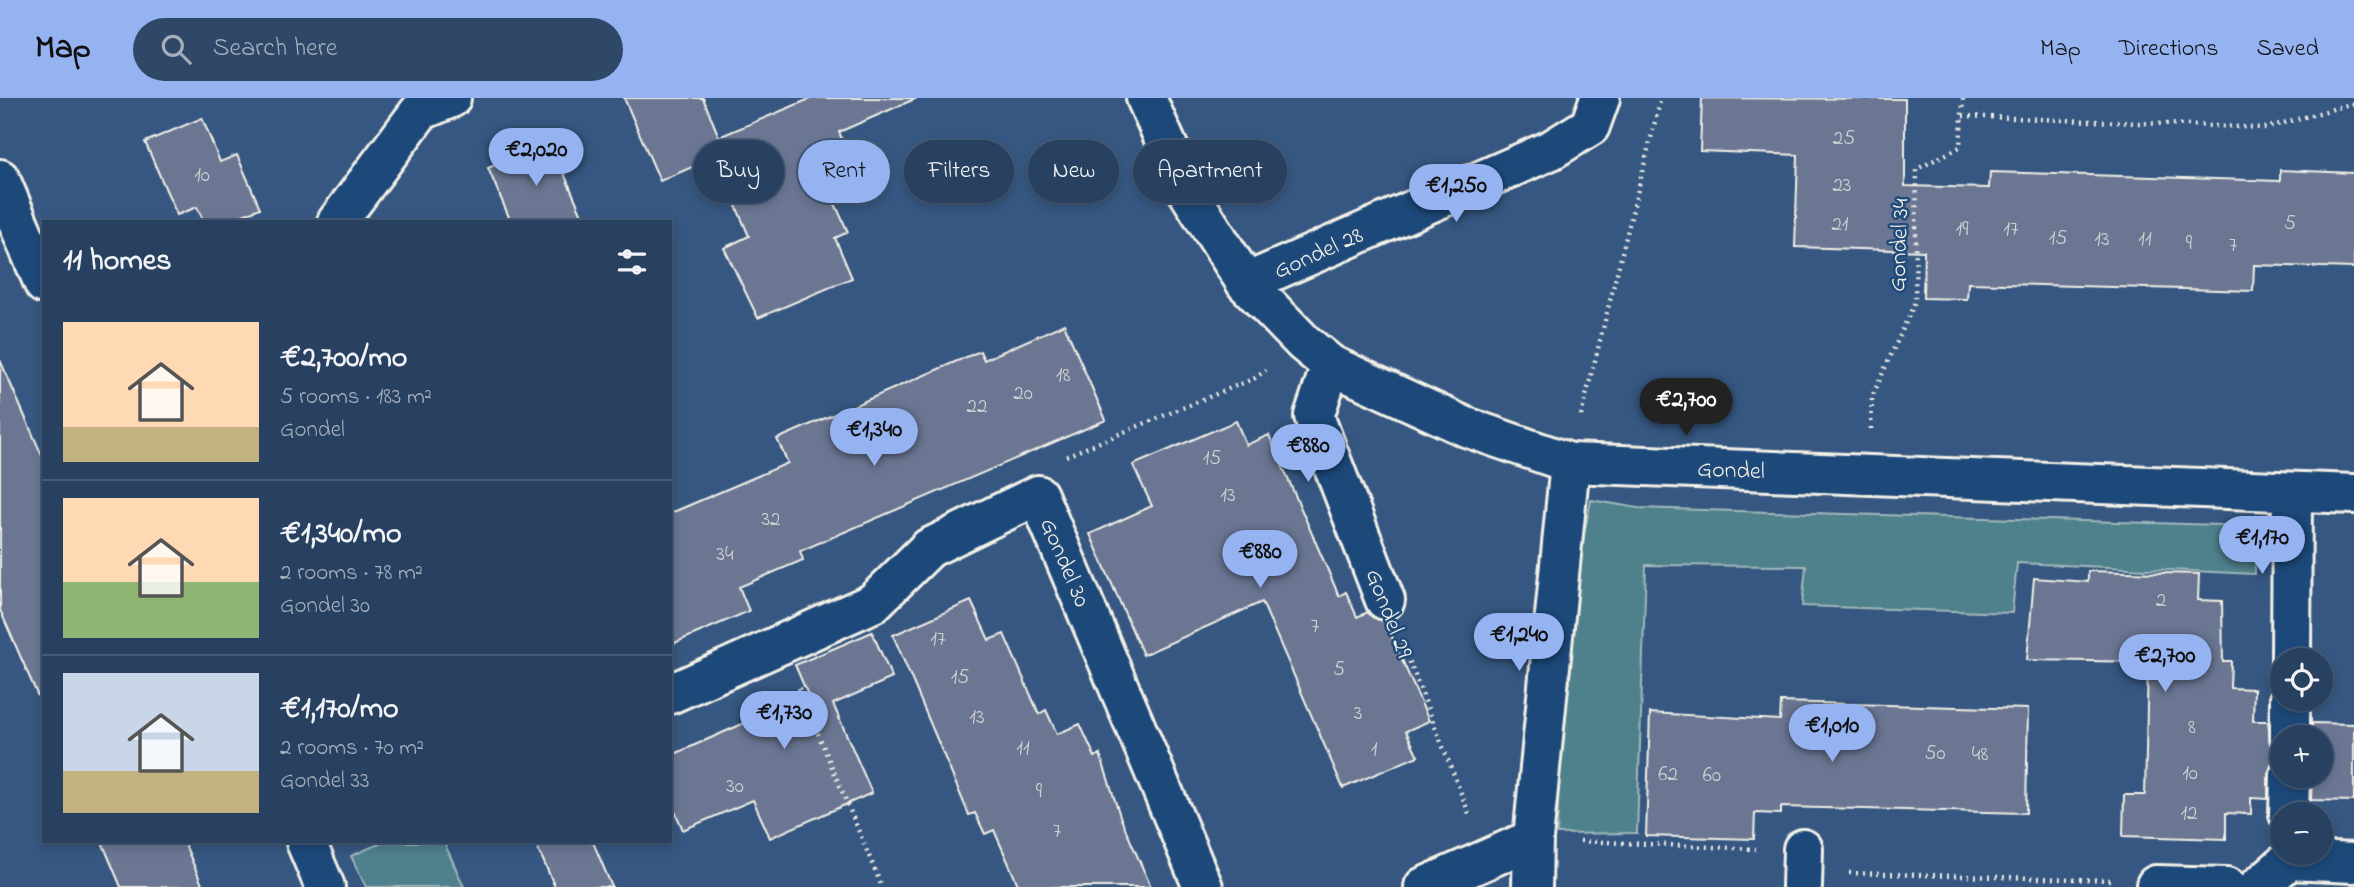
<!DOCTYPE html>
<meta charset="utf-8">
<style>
:root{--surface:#284161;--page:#304867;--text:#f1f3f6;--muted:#a5afbd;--line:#445a76;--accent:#95b2f1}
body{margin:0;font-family:"Indie Flower",sans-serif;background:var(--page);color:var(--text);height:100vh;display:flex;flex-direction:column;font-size:26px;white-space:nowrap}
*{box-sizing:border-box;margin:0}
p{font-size:23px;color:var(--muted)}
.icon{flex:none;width:38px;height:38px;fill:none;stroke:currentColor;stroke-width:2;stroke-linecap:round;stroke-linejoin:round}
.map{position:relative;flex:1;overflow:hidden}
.side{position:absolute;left:42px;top:122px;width:630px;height:623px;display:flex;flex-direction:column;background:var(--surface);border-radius:0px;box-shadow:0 4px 10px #0003,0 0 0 2px var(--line)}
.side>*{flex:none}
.top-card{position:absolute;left:693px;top:42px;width:665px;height:63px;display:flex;gap:14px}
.tools{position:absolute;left:2270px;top:550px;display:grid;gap:14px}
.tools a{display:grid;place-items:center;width:63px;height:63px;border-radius:50%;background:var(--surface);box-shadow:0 4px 10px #0003,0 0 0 2px var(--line);font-size:35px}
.price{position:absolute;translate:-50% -60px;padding:0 16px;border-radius:24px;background:var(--accent);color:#111;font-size:23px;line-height:46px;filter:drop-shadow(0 2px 4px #0008)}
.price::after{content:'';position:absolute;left:50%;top:42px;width:21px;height:16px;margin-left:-10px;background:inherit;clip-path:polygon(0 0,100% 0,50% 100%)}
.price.selected{background:#222;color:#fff}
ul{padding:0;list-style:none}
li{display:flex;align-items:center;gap:21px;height:175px;padding:0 21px}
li+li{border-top:2px solid var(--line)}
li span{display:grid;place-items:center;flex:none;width:196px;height:140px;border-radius:0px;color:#555}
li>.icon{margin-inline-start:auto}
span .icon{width:84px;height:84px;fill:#fffc;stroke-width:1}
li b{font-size:30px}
h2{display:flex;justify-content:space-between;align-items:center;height:84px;padding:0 21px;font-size:30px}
.chip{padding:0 24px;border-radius:32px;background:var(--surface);box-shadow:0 4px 10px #0003,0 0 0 2px var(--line);font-size:24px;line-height:63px}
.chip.selected{background:var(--accent);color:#111}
header{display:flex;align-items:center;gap:42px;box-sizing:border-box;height:98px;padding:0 35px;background:var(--accent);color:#111}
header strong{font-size:33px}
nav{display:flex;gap:38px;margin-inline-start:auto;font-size:24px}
.search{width:490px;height:63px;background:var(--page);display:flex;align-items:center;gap:18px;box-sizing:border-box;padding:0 24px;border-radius:38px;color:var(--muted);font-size:26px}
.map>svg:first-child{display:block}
</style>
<header>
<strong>Map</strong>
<div class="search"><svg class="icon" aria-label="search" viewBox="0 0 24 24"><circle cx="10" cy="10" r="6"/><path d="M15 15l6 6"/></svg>Search here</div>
<nav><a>Map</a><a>Directions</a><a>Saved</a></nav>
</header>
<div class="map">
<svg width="2354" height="789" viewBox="0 0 2354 789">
<rect width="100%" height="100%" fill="#365781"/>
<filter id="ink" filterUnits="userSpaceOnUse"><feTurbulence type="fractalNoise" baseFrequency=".0143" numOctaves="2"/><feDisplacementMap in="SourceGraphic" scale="14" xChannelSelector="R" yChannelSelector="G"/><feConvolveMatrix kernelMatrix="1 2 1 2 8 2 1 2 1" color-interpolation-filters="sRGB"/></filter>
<g filter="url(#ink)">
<g fill="#50818c" stroke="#a2b9ba" stroke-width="2">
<path d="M 1591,402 L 1638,410 L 2255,428 L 2255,476 L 2017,465 L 2012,515 L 1802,508 L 1806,468 L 1646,467 L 1637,735 L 1557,736 L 1559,676 L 1583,441 Z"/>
<path d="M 383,744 L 444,744 L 464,789 L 366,789 L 351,758 Z"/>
</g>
<g fill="#6b7692" stroke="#f4f1e8" stroke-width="2">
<path d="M 624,0 L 703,0 L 719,39 L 812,0 L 917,0 L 839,34 L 850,60 L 820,73 L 848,134 L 835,140 L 852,180 L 758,220 L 724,150 L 749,138 L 715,59 L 660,83 Z"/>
<path d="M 1702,0 L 1905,1 L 1905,88 L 1989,90 L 1990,74 L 2280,83 L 2280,72 L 2354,75 L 2354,170 L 2254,167 L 2253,193 L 1968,185 L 1967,201 L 1923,200 L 1924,153 L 1795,149 L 1798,57 L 1700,53 Z"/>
<path d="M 202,20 L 220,64 L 237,57 L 260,110 L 226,124 L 204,124 L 197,109 L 177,117 L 145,44 Z"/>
<path d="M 550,43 L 585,124 L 511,124 L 488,70 Z"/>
<path d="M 1064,226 L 1106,322 L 800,453 L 803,462 L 739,489 L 749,513 L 670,547 L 671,415 L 788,365 L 777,341 L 980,253 L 984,262 Z"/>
<path d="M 0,262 L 44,362 L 44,612 L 0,512 Z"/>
<path d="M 1236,323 L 1246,347 L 1269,337 L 1339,498 L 1346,494 L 1357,519 L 1368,514 L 1372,519 L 1385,523 L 1429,623 L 1406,633 L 1418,658 L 1343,690 L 1262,504 L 1143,557 L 1090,436 L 1152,408 L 1133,367 Z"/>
<path d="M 2088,473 L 2199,476 L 2198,502 L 2222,503 L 2223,563 L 2231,563 L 2230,590 L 2254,591 L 2253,623 L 2268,623 L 2271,649 L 2279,658 L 2272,665 L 2268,676 L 2268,701 L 2251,700 L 2251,716 L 2226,715 L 2226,741 L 2123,738 L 2124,697 L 2145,697 L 2148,564 L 2027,562 L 2034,480 L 2088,484 Z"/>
<path d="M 971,503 L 989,542 L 1004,536 L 1039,616 L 1046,612 L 1057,636 L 1080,626 L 1095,659 L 1100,656 L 1121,721 L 1151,789 L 1019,789 L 994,732 L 985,736 L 975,715 L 969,717 L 893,537 Z"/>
<path d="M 872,534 L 892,580 L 833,606 L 872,695 L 770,740 L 753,702 L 683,732 L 670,702 L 670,658 L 808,597 L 795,567 Z"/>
<path d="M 1781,604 L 2028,611 L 2026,715 L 1781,709 L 1781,716 L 1755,715 L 1754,741 L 1646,738 L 1650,615 L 1780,622 Z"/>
<path d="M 2312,625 L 2354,626 L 2354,703 L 2311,702 L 2312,677 L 2320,677 L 2320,639 L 2312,639 Z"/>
<path d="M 102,744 L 184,744 L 203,789 L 121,789 Z"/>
<path d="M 535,744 L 593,744 L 612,789 L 555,789 Z"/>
</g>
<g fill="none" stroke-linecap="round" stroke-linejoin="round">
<g stroke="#f4f1e8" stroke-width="44">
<g id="minor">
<path d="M 1146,0 L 1187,92 L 1246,185 L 1304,245 L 1331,267 L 1466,329 L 1570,365 L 2354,396"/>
<path d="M 0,81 L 44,186"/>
<path d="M 337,124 L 420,13 L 451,0"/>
<path d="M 1246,185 L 1551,52 L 1590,28 L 1600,0"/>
<path d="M 1331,267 L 1314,318 L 1385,502"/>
<path d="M 2291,562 L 2292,395"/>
<path d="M 670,596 L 873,505 L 929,450 L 1038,397 L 1203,789"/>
<path d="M 2290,639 L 2290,600"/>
<path d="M 2289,716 L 2290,677"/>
<path d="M 306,744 L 325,789"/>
<path d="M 2156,787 L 2227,789"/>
<path d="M 1424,789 L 1533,741"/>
<path d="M 1532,789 L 1533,741 L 1570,365"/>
<path d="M 1802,789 L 1803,751"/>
<path d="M 2258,789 L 2289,762 L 2354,765"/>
</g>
</g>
<g stroke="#f4f1e8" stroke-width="4.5" stroke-dasharray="2 5" stroke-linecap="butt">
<path d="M 1963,18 L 2266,30 L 2354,5"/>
<path d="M 1581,318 L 1661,0"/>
<path d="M 1871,331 L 1872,299 L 1915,204 L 1917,71 L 1960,49 L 1963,0"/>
<path d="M 1066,358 L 1255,280 L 1266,272"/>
<path d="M 1402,544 L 1470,718"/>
<path d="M 799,590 L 882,789"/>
<path d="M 1580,743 L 1756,751"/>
<path d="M 1849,775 L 2110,782"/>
</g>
<use href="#minor" stroke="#1f4a7a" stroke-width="38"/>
</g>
</g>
<g text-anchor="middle" stroke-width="5" stroke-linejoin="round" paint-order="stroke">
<g font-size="21" fill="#d2d2d2">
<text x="1844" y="46">25</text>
<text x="202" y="83">10</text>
<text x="1842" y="93">23</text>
<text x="2290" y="131">5</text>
<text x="1840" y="132">21</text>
<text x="1962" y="137">19</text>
<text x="2011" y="137">17</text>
<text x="2058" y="146">15</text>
<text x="2102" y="147">13</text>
<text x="2145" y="147">11</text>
<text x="2189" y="151">9</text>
<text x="2233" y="153">7</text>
<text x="1063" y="283">18</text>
<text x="1023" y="301">20</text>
<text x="977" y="314">22</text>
<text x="1212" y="366">15</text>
<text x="1228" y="403">13</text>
<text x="771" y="427">32</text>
<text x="725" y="462">34</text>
<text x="2161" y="508">2</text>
<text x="1315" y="534">7</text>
<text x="938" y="547">17</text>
<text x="1339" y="577">5</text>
<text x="960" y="585">15</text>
<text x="1358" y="621">3</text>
<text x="977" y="625">13</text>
<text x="2192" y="635">8</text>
<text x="1023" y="656">11</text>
<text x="1374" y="657">1</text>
<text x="1935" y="661">50</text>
<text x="1980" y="662">48</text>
<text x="2190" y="681">10</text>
<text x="1668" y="682">62</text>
<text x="1712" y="683">60</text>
<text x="735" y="694">30</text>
<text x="1039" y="699">9</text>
<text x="2189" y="721">12</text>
<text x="1057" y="739">7</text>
</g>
<g font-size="24" fill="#f4f1e8" stroke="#1f4a7a">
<text transform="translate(1898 147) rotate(-88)" y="8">Gondel 34</text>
<text transform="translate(1318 154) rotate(-24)" y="8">Gondel 28</text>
<text transform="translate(1731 371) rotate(2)" y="8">Gondel</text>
<text transform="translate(1066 464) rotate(67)" y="8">Gondel 30</text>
<text transform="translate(1390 515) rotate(69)" y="8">Gondel 29</text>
</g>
</g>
</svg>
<div class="tools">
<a><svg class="icon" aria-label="locate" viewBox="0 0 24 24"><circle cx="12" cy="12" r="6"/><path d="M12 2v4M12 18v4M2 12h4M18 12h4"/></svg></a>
<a>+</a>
<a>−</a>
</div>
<b class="price" style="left:536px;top:90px">€2,020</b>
<b class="price" style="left:1456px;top:126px">€1,250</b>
<b class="price selected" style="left:1686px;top:340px">€2,700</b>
<b class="price" style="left:874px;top:370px">€1,340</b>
<b class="price" style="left:1308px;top:386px">€880</b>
<b class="price" style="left:2262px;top:478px">€1,170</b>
<b class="price" style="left:1260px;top:492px">€880</b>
<b class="price" style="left:1519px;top:575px">€1,240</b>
<b class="price" style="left:2165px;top:596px">€2,700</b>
<b class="price" style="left:784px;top:653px">€1,730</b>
<b class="price" style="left:1832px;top:666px">€1,010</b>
<div class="top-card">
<a class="chip">Buy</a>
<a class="chip selected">Rent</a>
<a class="chip">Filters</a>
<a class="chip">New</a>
<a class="chip">Apartment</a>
</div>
<section class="side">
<h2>11 homes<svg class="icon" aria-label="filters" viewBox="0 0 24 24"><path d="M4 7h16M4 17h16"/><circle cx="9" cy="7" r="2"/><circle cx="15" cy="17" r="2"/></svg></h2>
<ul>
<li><span style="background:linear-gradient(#ffd9b3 75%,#c2b280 0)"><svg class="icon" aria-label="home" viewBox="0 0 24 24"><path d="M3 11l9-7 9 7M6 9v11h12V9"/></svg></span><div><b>€2,700/mo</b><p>5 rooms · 183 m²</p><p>Gondel</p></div></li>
<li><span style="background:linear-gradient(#ffd9b3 60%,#8fb573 0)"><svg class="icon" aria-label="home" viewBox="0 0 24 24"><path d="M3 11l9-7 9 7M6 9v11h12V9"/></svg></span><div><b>€1,340/mo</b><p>2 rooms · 78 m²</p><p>Gondel 30</p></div></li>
<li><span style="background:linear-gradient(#c9d6e8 70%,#c2b280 0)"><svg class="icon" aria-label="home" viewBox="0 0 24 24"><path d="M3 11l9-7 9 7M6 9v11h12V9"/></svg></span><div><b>€1,170/mo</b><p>2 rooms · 70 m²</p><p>Gondel 33</p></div></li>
</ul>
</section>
</div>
